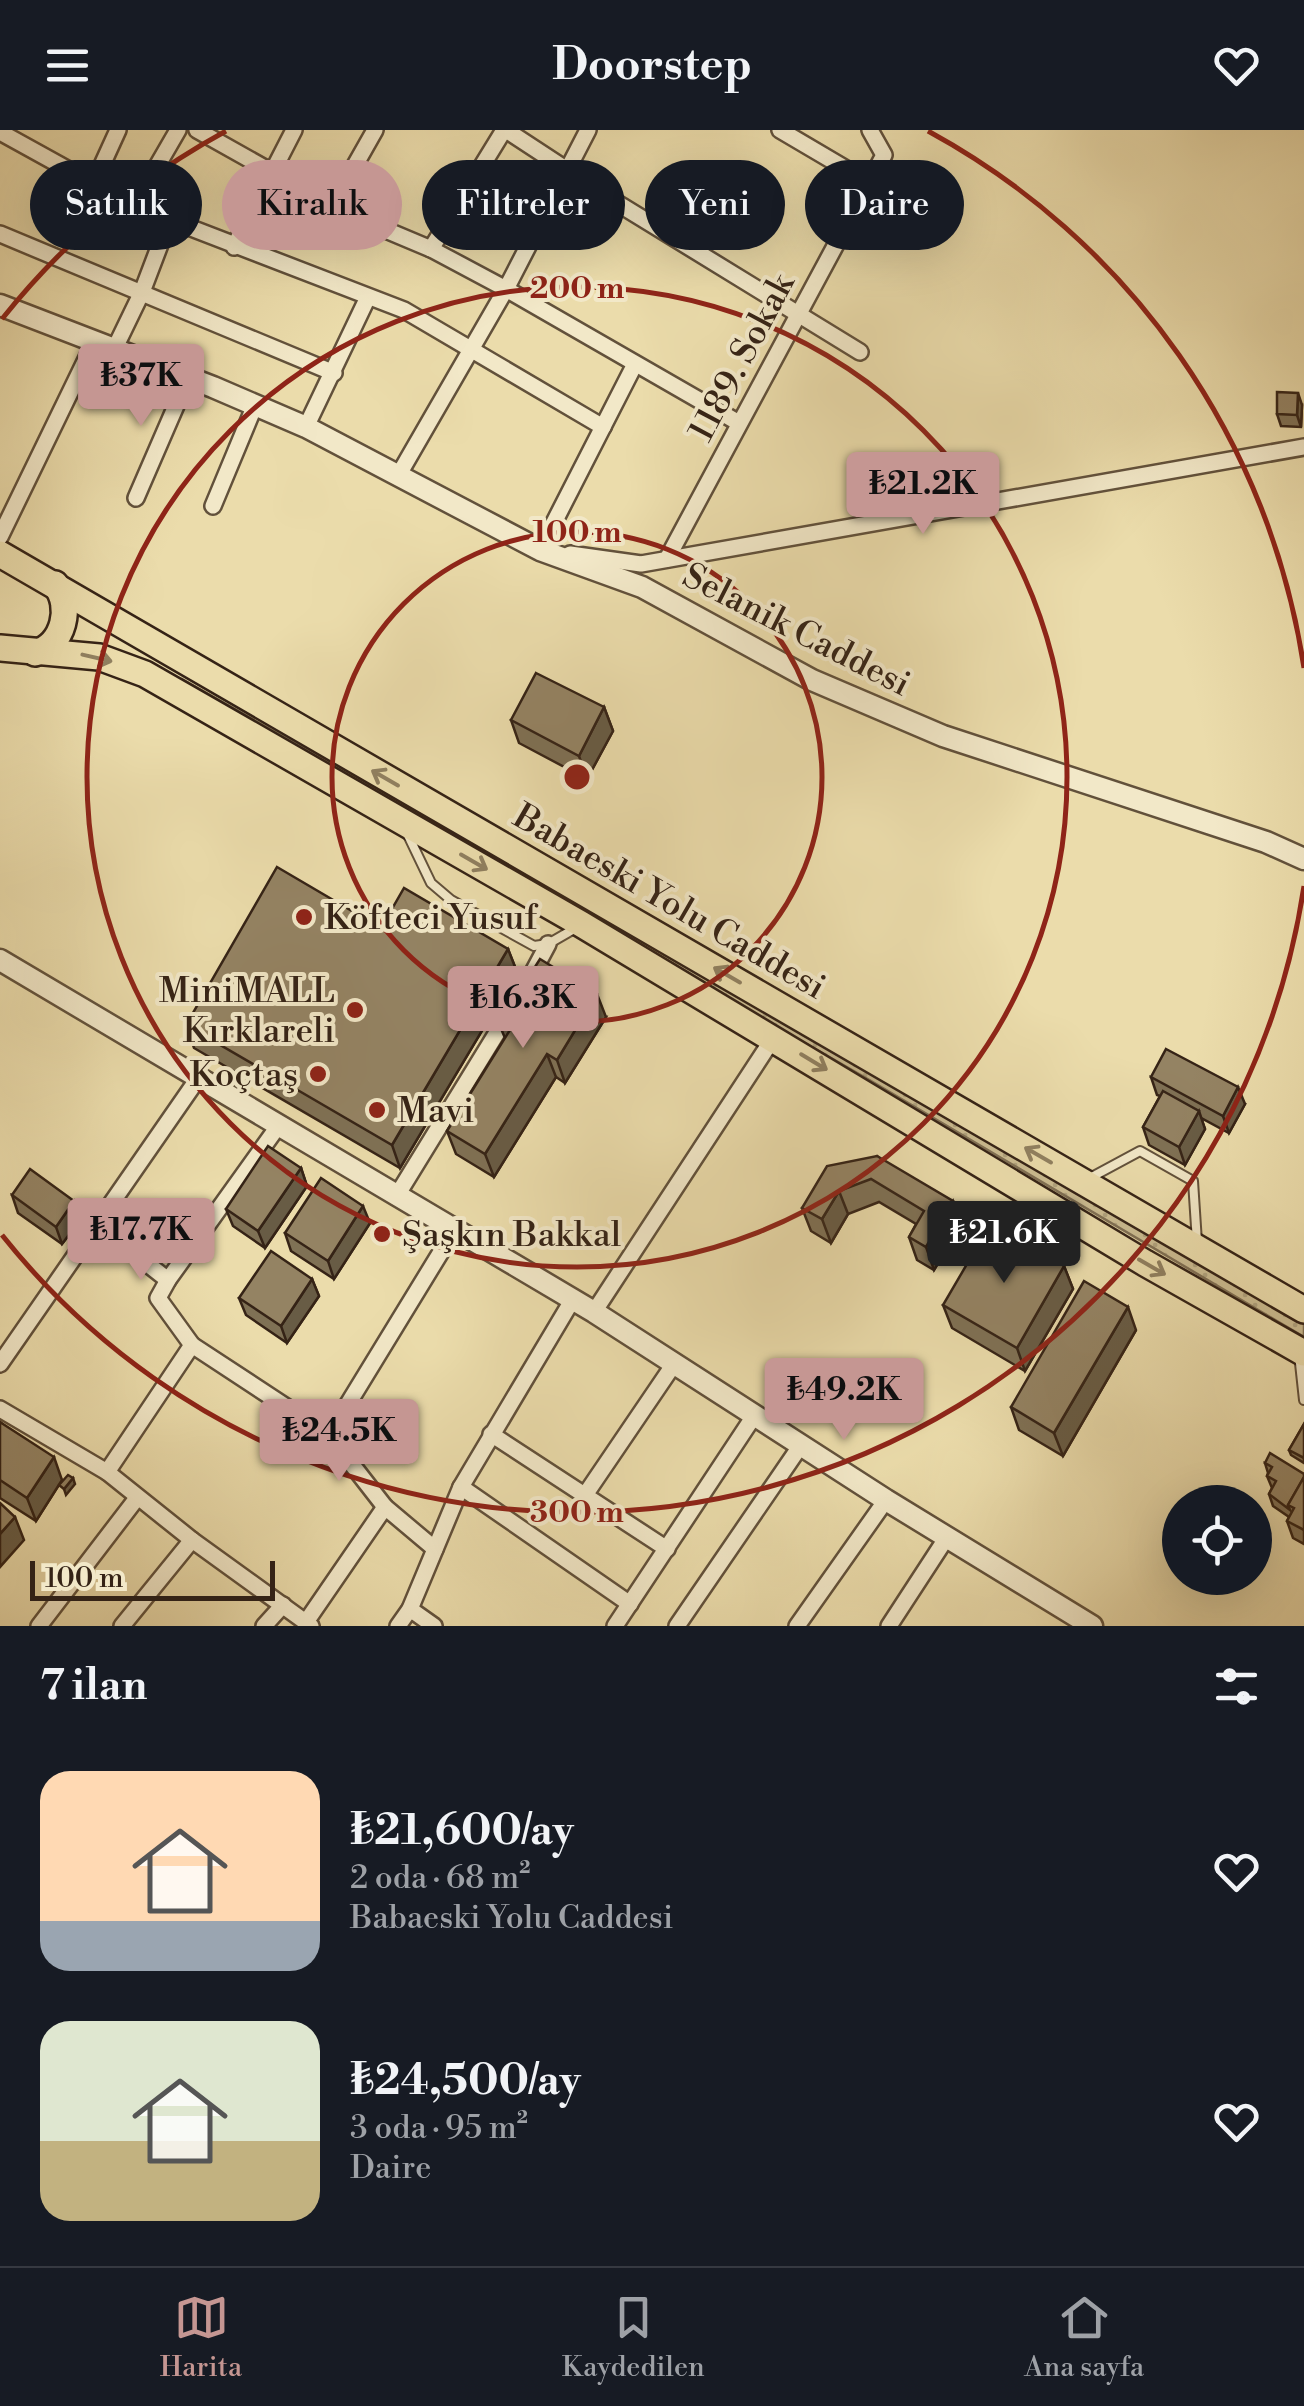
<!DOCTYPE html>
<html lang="tr">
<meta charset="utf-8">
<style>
:root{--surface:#171b24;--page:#20242c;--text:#f1f3f6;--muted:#9ea1a6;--line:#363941;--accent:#c59692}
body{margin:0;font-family:"Libre Bodoni",serif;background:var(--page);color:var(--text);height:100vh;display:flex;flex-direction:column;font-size:38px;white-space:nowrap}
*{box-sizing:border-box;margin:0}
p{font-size:32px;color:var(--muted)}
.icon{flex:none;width:55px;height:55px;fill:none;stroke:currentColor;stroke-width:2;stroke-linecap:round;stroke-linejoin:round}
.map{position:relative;height:1496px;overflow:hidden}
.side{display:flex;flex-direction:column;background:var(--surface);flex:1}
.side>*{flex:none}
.hud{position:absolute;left:30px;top:30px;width:1245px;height:90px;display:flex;gap:20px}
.controls{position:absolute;left:1162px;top:1355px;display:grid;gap:20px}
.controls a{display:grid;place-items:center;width:110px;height:110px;border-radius:50%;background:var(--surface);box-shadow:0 10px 40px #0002;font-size:50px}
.scale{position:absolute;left:30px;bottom:25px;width:245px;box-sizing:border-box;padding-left:10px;border:5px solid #352316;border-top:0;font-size:28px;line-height:35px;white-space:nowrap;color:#352316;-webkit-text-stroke:8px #f2e8c8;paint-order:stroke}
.price{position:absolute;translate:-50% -85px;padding:0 22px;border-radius:10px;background:var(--accent);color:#111;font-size:32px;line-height:65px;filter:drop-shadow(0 2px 5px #0008)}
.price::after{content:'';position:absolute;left:50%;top:60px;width:30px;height:22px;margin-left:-15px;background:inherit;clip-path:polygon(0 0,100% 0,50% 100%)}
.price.current{background:#222;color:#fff}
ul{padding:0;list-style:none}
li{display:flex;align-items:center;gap:30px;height:250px;padding:0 40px}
li span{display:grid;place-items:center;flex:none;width:280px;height:200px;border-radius:30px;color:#555}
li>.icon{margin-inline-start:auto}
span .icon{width:120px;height:120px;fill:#fffc;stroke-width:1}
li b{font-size:42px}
h2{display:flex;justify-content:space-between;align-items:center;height:120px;padding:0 40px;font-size:42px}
.tag{padding:0 35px;border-radius:45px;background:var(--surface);box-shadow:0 10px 40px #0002;font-size:35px;line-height:90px}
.tag.current{background:var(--accent);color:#111}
header{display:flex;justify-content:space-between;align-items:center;height:130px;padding:0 40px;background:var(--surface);font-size:45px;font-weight:800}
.dock{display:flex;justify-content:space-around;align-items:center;height:140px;border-top:2px solid var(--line);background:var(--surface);font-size:28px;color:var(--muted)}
.dock a{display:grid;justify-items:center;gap:5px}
.dock .current{color:var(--accent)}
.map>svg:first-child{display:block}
</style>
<header><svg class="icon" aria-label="menu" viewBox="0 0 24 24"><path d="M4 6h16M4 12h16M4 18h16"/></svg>Doorstep<svg class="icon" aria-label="heart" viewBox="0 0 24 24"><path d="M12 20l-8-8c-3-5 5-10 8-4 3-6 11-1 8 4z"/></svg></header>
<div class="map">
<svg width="1304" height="1496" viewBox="0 0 1304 1496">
<defs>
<pattern id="green-dots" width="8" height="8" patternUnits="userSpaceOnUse" patternTransform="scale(2.5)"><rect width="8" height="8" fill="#ccbd92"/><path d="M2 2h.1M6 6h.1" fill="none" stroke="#b0a27d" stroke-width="1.8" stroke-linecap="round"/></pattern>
</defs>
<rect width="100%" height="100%" fill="#ebdcab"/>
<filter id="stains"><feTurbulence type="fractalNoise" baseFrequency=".002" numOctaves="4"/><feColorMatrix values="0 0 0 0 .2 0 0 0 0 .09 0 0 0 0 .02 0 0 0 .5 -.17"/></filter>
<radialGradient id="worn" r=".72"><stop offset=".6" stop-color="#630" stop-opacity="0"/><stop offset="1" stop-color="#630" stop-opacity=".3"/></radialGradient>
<path fill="url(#green-dots)" stroke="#807054" stroke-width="2.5" d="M 182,549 L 912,963 L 1304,1194 L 1304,1207 L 866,948 L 174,552 Z"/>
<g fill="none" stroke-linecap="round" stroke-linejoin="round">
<g stroke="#62513b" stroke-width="12">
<g id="service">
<path d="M 407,703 L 431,753 L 451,770 L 534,816 L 548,814 L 574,799"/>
<path d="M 1088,1049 L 1140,1021 L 1193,1051 L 1197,1112"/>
<path d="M 1299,1224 L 1304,1270"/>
</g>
</g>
<g stroke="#62513b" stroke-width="20">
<g id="minor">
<path d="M 197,0 L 343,82 L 431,119 L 506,159 L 739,293"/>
<path d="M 506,0 L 622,76 L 860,222"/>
<path d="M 780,0 L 870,53"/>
<path d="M 0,2 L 134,76 L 404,180 L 603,297"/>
<path d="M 93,55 L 118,0"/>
<path d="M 134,76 L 178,0"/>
<path d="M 332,76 L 375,0"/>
<path d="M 0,104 L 334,243"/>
<path d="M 234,117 L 294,0"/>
<path d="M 431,119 L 504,0"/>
<path d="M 114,220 L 142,162 L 169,91"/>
<path d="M 306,297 L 368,167"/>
<path d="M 398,346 L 506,159 L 588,0"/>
<path d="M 136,368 L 188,248"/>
<path d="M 213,376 L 255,275"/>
<path d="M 0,407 L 94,213"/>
<path d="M 547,421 L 540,420 L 635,234"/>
<path d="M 570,424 L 641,434 L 1304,317"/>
<path d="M 667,429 L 884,25 L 870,0"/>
<path d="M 531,846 L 548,814"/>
<path d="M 396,1067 L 509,883"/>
<path d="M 95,1093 L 168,1150"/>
<path d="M 594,1182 L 774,907"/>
<path d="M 192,1215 L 329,1305 L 455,1099"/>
<path d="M 0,1234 L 199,947"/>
<path d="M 0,1279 L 107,1342 L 192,1410 L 311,1496"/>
<path d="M 491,1304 L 667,1419"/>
<path d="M 329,1305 L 385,1377"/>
<path d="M 107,1342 L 192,1215 L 158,1168 L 168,1150 L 279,995"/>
<path d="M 461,1357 L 630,1474"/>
<path d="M 585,1365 L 674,1234"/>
<path d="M 410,1479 L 434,1496"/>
<path d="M 306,1492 L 385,1377 L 435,1419"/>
<path d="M 39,1496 L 137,1368"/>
<path d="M 122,1496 L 192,1410"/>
<path d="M 264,1496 L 283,1475"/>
<path d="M 398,1496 L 410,1479 L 461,1357 L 573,1169"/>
<path d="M 615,1496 L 754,1286"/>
<path d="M 677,1496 L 801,1315"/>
<path d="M 797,1496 L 886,1370"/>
<path d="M 889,1496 L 947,1407"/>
</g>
</g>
<g stroke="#62513b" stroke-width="25">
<g id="tertiary">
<path d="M 0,175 L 213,257 L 306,297 L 540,420 L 642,457 L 812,550 L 943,606 L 1266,712 L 1304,729"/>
<path d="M 0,830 L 594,1182 L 886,1370 L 1092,1496"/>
</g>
</g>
<g stroke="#352316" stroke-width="30">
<g id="trunk">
<path d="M 0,424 L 1304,1180"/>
<path d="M 0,518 L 99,527 L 145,544 L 581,794 L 1145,1133 L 1304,1223"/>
<path d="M 35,523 C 64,515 73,476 55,454"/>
</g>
</g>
<use href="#service" stroke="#f2e8c8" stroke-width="8"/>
<use href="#minor" stroke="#f2e8c8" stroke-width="15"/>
<use href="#tertiary" stroke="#f2e8c8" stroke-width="20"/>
<use href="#trunk" stroke="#ebdcab" stroke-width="25"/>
</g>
<g fill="#7f7155" stroke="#352316" stroke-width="2.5">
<path d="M 1302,275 L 1301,297 L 1281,296 L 1277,284 Z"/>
<path d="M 604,577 L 613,601 L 587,649 L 519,613 L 511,590 Z"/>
<path d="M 381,798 L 508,819 L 517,842 L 400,1038 L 194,918 L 186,895 Z"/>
<path d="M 606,887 L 565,953 L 556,947 L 494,1047 L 456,1024 L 447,1001 L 505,908 L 499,894 Z"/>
<path d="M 1151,947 L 1245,974 L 1229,1003 L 1201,988 L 1205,999 L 1185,1035 L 1149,1015 L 1143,997 L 1160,966 L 1157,965 Z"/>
<path d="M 877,1026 L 961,1095 L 934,1140 L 917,1130 L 909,1107 L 916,1094 L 879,1072 L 848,1084 L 831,1113 L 811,1101 L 802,1078 Z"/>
<path d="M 301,1038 L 307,1056 L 265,1118 L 233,1096 L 226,1079 Z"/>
<path d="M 12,1065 L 81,1089 L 62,1114 L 18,1083 Z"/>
<path d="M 370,1093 L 334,1149 L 291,1121 L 285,1103 Z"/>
<path d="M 1064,1136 L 1073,1159 L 1025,1241 L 952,1198 L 943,1175 Z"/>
<path d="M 312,1149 L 319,1166 L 287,1213 L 246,1185 L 239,1168 Z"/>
<path d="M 1136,1200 L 1063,1326 L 1019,1300 L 1011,1277 Z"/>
<path d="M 0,1292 L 62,1350 L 36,1391 L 0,1368 Z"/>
<path d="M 1304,1294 L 1304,1333 L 1291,1325 L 1289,1320 Z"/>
<path d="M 1265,1333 L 1304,1344 L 1304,1414 L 1293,1408 L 1287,1391 L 1289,1387 L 1273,1376 L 1269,1364 L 1272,1358 L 1267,1346 L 1268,1343 Z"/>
</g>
<g fill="#685c45" stroke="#352316" stroke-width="2.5">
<path d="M 1298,263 L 1302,275 L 1301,297 L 1297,285 Z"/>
<path d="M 604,577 L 613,601 L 587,649 L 579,626 Z"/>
<path d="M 508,819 L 517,842 L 400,1038 L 392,1015 Z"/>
<path d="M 597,864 L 606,887 L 565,953 L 557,930 Z"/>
<path d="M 547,924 L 556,947 L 494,1047 L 485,1024 Z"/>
<path d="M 1238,957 L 1245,974 L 1229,1003 L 1223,986 Z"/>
<path d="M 1199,981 L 1205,999 L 1185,1035 L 1179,1017 Z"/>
<path d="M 301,1038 L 307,1056 L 265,1118 L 258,1101 Z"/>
<path d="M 839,1061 L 848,1084 L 831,1113 L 822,1089 Z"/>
<path d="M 74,1071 L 81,1089 L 62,1114 L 56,1097 Z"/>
<path d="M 953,1071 L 961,1095 L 934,1140 L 926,1117 Z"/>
<path d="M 363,1076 L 370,1093 L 334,1149 L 328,1131 Z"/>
<path d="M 1064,1136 L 1073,1159 L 1025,1241 L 1017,1218 Z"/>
<path d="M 312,1149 L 319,1166 L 287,1213 L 281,1196 Z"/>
<path d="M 1128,1177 L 1136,1200 L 1063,1326 L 1054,1303 Z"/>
<path d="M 54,1327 L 62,1350 L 36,1391 L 27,1368 Z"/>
<path d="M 73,1348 L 75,1354 L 66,1365 L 64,1359 Z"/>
<path d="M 15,1387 L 24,1410 L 0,1437 L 0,1404 Z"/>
</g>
<g fill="#948363" stroke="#352316" stroke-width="2.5">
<path d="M 1277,262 L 1298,263 L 1297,285 L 1277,284 Z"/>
<path d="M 536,543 L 604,577 L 579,626 L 511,590 Z"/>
<path d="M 277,737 L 381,798 L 404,758 L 508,819 L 392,1015 L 186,895 Z"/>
<path d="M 540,829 L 597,864 L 557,930 L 547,924 L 485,1024 L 447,1001 L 510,900 L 499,894 Z"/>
<path d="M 1166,919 L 1238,957 L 1223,986 L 1151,947 Z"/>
<path d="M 1163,961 L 1199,981 L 1179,1017 L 1143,997 Z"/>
<path d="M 268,1016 L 301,1038 L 258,1101 L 226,1079 Z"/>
<path d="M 877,1026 L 953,1071 L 926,1117 L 909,1107 L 924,1081 L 871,1049 L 839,1061 L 822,1089 L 802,1078 L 827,1036 Z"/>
<path d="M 30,1039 L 74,1071 L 56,1097 L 12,1065 Z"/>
<path d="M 321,1048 L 363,1076 L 328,1131 L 285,1103 Z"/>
<path d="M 991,1093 L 1064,1136 L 1017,1218 L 943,1175 Z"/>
<path d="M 271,1121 L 312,1149 L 281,1196 L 239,1168 Z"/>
<path d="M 1084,1151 L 1128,1177 L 1054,1303 L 1011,1277 Z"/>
<path d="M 0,1292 L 54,1327 L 27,1368 L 0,1350 Z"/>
<path d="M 1304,1294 L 1304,1328 L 1289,1320 Z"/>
<path d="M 1270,1323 L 1304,1344 L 1304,1347 L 1288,1375 L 1290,1380 L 1269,1364 L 1276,1351 L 1267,1346 L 1272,1337 L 1265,1333 Z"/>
<path d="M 68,1345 L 73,1348 L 64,1359 L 59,1355 Z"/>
<path d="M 1304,1347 L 1304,1400 L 1287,1391 L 1294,1378 L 1288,1375 Z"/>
<path d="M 0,1373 L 15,1387 L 0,1404 Z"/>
</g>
<defs><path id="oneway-shaft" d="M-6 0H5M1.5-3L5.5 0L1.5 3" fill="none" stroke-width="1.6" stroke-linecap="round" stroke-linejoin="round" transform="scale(2.5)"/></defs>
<g stroke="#908060">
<use href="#oneway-shaft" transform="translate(97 528) rotate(13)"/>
<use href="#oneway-shaft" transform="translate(385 648) rotate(-150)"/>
<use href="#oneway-shaft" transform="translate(474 732) rotate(30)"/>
<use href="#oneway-shaft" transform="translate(727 845) rotate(-150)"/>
<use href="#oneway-shaft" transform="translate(814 932) rotate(31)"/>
<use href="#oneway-shaft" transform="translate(1038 1025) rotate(-150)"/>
<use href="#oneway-shaft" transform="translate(1152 1137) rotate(30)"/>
</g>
<g fill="none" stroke="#8f2418" stroke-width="5">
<circle cx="577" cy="647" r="245"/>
<circle cx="577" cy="647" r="490"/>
<path d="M1304 756A735 735 0 0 1 2 1105M2 189A735 735 0 0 1 226 1M928 1A735 735 0 0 1 1304 538"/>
</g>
<g fill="#8f2418" stroke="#f2e8c8" stroke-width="4">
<circle cx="304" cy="787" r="10"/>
<circle cx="355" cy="880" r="10"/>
<circle cx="318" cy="944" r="10"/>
<circle cx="377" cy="980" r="10"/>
<circle cx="382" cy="1104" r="10"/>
</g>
<g text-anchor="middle" stroke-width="8" stroke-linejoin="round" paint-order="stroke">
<g font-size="35" fill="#352316" stroke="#f2e8c8">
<text transform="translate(741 227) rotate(-62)" y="12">1189. Sokak</text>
<text transform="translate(797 499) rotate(27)" y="12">Selanik Caddesi</text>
<text transform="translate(670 771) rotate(30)" y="12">Babaeski Yolu Caddesi</text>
</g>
<g font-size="35" fill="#352316" stroke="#f2e8c8" text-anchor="start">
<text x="324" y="799">Köfteci Yusuf</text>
<text x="335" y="872" text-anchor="end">MiniMALL<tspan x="335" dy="40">Kırklareli</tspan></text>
<text x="298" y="956" text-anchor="end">Koçtaş</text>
<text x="397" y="992">Mavi</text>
<text x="402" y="1116">Şaşkın Bakkal</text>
</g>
</g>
<circle cx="577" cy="647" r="15" fill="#8f2418" stroke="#f2e8c8" stroke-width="5"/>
<g font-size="30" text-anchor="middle" font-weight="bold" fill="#8f2418" stroke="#f2e8c8" stroke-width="8" stroke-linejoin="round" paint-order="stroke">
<text x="577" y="168">200 m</text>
<text x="577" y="412">100 m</text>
<text x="577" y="1392">300 m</text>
</g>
<rect width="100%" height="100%" filter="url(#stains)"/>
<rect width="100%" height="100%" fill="url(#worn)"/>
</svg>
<div class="controls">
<a><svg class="icon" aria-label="locate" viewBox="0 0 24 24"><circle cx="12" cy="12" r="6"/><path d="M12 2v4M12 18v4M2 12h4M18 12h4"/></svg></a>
</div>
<div class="scale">100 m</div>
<b class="price" style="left:141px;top:299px">₺37K</b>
<b class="price" style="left:923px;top:407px">₺21.2K</b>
<b class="price" style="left:523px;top:921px">₺16.3K</b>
<b class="price" style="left:141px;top:1153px">₺17.7K</b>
<b class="price current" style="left:1004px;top:1156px">₺21.6K</b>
<b class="price" style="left:844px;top:1313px">₺49.2K</b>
<b class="price" style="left:339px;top:1354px">₺24.5K</b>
<div class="hud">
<a class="tag">Satılık</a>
<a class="tag current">Kiralık</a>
<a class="tag">Filtreler</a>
<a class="tag">Yeni</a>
<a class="tag">Daire</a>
</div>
</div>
<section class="side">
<h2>7 ilan<svg class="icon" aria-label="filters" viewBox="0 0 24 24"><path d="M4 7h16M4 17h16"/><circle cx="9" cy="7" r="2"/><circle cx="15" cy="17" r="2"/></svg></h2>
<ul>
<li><span style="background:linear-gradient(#ffd9b3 75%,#9aa5b1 0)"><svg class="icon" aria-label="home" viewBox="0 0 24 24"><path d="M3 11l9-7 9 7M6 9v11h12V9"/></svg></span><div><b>₺21,600/ay</b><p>2 oda · 68 m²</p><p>Babaeski Yolu Caddesi</p></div><svg class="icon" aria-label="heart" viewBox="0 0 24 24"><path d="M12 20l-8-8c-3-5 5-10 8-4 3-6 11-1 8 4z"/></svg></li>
<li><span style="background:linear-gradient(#dfe7d0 60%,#c2b280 0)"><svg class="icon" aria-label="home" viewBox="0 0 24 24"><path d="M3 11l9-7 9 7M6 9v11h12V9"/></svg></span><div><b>₺24,500/ay</b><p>3 oda · 95 m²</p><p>Daire</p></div><svg class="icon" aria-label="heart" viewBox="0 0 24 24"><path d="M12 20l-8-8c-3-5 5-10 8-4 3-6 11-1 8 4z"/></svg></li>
</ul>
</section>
<nav class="dock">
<a class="current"><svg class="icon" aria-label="map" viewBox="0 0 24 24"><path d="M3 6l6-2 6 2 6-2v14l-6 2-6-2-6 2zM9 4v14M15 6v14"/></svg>Harita</a>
<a><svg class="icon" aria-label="saved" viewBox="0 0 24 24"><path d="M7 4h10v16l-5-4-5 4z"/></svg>Kaydedilen</a>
<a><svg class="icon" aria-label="home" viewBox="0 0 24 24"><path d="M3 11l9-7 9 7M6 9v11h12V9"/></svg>Ana sayfa</a>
</nav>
